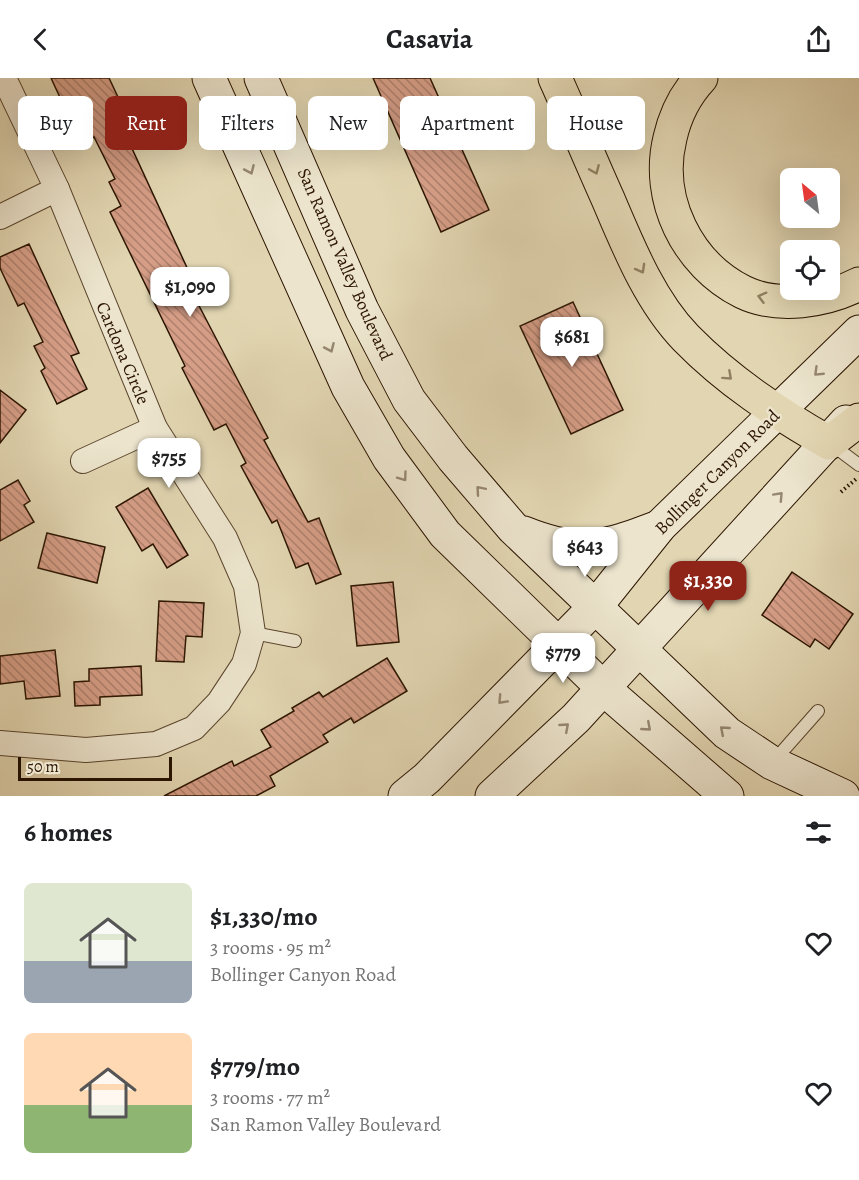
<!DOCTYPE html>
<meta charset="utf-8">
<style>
:root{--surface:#fff;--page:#f2f2f2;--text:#202124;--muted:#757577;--accent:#8f2418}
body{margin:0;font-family:Alegreya,serif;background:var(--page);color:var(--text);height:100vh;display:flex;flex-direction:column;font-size:22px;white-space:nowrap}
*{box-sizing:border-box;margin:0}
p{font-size:20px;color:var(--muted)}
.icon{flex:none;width:33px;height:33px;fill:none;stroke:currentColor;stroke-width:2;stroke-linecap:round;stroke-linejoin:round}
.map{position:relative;height:718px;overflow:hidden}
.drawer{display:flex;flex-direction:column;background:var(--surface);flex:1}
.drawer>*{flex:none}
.guide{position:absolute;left:18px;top:18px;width:824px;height:54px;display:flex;gap:12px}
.needle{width:39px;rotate:331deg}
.controls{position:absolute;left:780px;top:90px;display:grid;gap:12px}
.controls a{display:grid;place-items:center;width:60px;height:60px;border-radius:9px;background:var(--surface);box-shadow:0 6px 24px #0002;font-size:30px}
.scale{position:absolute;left:18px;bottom:15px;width:154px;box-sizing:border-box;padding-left:6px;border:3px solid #2c1501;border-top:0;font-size:16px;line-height:21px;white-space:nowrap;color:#2c1501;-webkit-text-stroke:4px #ece4cd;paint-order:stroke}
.price{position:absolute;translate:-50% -51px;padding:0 14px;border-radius:12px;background:#fff;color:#222;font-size:20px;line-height:39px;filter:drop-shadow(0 2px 3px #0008)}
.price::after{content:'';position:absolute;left:50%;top:36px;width:18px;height:14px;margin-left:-9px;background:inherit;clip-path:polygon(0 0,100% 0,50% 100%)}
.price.on{background:var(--accent);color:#fff}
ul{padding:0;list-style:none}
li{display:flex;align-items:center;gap:18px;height:150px;padding:0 24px}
li span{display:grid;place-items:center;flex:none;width:168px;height:120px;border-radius:9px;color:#555}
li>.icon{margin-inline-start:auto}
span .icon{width:72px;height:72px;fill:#fffc;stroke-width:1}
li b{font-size:26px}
h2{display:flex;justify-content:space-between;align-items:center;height:72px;padding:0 24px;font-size:26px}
.chip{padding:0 21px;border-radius:9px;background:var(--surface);box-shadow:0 6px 24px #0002;font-size:21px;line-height:54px}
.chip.on{background:var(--accent);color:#fff}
header{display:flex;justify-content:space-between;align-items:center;height:78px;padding:0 24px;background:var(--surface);font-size:27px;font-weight:700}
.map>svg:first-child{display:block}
</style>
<header><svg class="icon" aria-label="back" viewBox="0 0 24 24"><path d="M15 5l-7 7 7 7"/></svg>Casavia<svg class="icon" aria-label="share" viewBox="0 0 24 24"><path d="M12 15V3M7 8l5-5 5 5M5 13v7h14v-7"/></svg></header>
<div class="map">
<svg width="859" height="718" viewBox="0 0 859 718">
<defs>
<pattern id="building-back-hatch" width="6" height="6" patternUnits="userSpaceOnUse" patternTransform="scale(1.5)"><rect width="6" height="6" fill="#d69e87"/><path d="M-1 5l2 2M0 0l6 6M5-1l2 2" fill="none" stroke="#ae806c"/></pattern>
</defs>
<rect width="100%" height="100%" fill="#e2d6b2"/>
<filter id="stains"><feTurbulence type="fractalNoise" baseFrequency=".00333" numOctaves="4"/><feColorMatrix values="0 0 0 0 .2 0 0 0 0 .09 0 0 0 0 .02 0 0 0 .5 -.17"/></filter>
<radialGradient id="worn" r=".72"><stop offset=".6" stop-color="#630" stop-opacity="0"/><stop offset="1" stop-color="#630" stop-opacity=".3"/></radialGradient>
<g fill="url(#building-back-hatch)" stroke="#2c1501" stroke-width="1.5">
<path d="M 51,0 L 109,0 L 125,34 L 117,38 L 201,220 L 196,222 L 268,360 L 264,362 L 308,444 L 319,440 L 341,496 L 316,506 L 308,485 L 296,490 L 277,442 L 272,445 L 241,388 L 246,385 L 226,346 L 214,352 L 182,290 L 185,288 L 110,134 L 121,128 L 109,104 L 115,101 L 94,59 L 81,65 Z"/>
<path d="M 373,0 L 430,0 L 489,132 L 441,154 Z"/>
<path d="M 29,166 L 79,275 L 71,278 L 87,311 L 57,326 L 41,293 L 45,290 L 34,268 L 43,264 L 24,225 L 18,228 L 0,190 L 0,179 Z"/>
<path d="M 573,224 L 623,332 L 571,356 L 520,248 Z"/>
<path d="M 0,312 L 26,332 L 0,365 Z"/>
<path d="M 18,402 L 30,423 L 24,427 L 34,444 L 0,463 L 0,412 Z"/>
<path d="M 148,410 L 188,477 L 167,490 L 153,466 L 142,473 L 116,429 Z"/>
<path d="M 47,455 L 105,469 L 97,505 L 38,490 Z"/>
<path d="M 792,494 L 853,536 L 829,571 L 815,561 L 810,569 L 762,537 Z"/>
<path d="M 393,504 L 399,564 L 357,568 L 351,508 Z"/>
<path d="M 159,523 L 204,525 L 202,559 L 186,558 L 184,584 L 156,583 Z"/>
<path d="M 55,572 L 60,618 L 26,621 L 24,603 L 0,606 L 0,578 Z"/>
<path d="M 387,580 L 407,613 L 354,645 L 351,640 L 323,657 L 328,664 L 270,698 L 275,708 L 256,718 L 164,718 L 232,683 L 234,688 L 271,669 L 261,652 L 294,633 L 292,630 L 319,614 L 323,619 Z"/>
<path d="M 141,588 L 142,617 L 100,619 L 100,627 L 75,628 L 74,604 L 89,603 L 89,591 Z"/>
</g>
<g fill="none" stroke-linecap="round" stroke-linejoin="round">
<g stroke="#5a452d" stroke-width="14">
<g id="service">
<path d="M 831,366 L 859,387"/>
<path d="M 253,555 L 295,563"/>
<path d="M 773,684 L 818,633"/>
</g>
</g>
<g stroke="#5a452d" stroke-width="26">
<g id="minor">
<path d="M 0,139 L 57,111"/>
<path d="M 83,383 L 155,350"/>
<path d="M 0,665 L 86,672 L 156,666 L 194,650 L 219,624 L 244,586 L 253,555 L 246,508 L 225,460 L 155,350 L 57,111 L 4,0"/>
</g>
</g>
<g stroke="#2c1501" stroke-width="35">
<g id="secondary">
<path d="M 209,0 L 348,309 L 389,380 L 445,456 L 603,610 L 727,718"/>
<path d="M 261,0 L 362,232 L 409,322 L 453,380 L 513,450 L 727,655 L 772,685 L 843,718"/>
<path d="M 524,455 C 581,478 603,470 659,449"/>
<path d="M 405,718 L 427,700 L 596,528 L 660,448 L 859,254"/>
<path d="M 492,718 L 576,640 L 846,344"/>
</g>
</g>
<g stroke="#2c1501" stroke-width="35">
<g id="motorway">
<path d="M 555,0 C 573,40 590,81 608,121 C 628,168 650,223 686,260 C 728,303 777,335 829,365 L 859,342"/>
<path d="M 701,0 C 685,17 675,38 670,60 C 655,121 687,186 743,214 C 778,231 826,223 859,206"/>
</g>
</g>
<path stroke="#2c1501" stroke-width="4" stroke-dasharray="1.5 3" stroke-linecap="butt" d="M 841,414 L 856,401"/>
<use href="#service" stroke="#ece4cd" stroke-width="12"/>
<use href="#minor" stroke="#ece4cd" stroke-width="24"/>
<use href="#secondary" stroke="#ece4cd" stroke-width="33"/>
<use href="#motorway" stroke="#e2d6b2" stroke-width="33"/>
</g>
<defs><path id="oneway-chevron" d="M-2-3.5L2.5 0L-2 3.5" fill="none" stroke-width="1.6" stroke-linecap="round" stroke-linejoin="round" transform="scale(1.5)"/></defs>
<g stroke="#968771">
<use href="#oneway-chevron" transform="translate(250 92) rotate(66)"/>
<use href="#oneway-chevron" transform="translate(330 270) rotate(66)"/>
<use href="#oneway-chevron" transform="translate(818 294) rotate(136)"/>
<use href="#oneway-chevron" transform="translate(403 399) rotate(54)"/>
<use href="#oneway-chevron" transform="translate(480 412) rotate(-131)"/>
<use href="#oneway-chevron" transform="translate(779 418) rotate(-47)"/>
<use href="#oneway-chevron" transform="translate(502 622) rotate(133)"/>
<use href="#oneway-chevron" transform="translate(565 649) rotate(-41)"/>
<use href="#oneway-chevron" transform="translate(647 649) rotate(41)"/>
<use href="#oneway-chevron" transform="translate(724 652) rotate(-139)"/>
</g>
<g stroke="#907f62">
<use href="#oneway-chevron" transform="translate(595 92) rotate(67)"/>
<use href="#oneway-chevron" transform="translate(641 191) rotate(61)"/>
<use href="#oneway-chevron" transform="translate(762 219) rotate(-165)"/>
<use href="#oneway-chevron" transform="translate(728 298) rotate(42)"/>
</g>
<g text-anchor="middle" stroke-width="4.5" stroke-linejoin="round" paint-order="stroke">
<g font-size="18" fill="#2c1501" stroke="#ece4cd">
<text transform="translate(345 186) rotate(66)" y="6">San Ramon Valley Boulevard</text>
<text transform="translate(123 275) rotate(67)" y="6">Cardona Circle</text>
<text transform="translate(717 394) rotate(-45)" y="6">Bollinger Canyon Road</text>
</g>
</g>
<rect width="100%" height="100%" filter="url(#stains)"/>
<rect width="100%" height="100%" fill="url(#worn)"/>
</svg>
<div class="controls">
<a><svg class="needle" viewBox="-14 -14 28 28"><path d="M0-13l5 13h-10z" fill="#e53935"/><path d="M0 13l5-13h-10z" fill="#757577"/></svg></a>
<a><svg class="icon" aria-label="locate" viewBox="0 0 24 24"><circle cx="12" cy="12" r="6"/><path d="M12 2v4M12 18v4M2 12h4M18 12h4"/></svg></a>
</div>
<div class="scale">50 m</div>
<b class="price" style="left:190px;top:240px">$1,090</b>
<b class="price" style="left:572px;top:290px">$681</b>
<b class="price" style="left:169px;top:411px">$755</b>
<b class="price" style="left:585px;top:500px">$643</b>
<b class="price on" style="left:708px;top:534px">$1,330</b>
<b class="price" style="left:563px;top:606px">$779</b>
<div class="guide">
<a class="chip">Buy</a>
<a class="chip on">Rent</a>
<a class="chip">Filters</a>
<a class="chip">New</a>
<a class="chip">Apartment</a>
<a class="chip">House</a>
</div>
</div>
<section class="drawer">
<h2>6 homes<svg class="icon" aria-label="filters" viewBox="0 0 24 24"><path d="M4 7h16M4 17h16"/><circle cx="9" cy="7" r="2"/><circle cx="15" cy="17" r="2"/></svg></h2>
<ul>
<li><span style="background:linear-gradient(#dfe7d0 65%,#9aa5b1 0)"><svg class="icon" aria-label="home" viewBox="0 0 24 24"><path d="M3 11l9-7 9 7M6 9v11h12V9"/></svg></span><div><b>$1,330/mo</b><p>3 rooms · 95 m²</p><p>Bollinger Canyon Road</p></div><svg class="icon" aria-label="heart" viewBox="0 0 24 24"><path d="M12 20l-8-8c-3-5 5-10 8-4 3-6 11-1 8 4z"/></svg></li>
<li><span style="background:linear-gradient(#ffd9b3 60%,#8fb573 0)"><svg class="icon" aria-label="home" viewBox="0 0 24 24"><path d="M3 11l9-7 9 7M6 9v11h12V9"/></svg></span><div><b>$779/mo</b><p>3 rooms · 77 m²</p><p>San Ramon Valley Boulevard</p></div><svg class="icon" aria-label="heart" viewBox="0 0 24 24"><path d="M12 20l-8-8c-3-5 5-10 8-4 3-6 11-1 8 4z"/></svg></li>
</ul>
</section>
